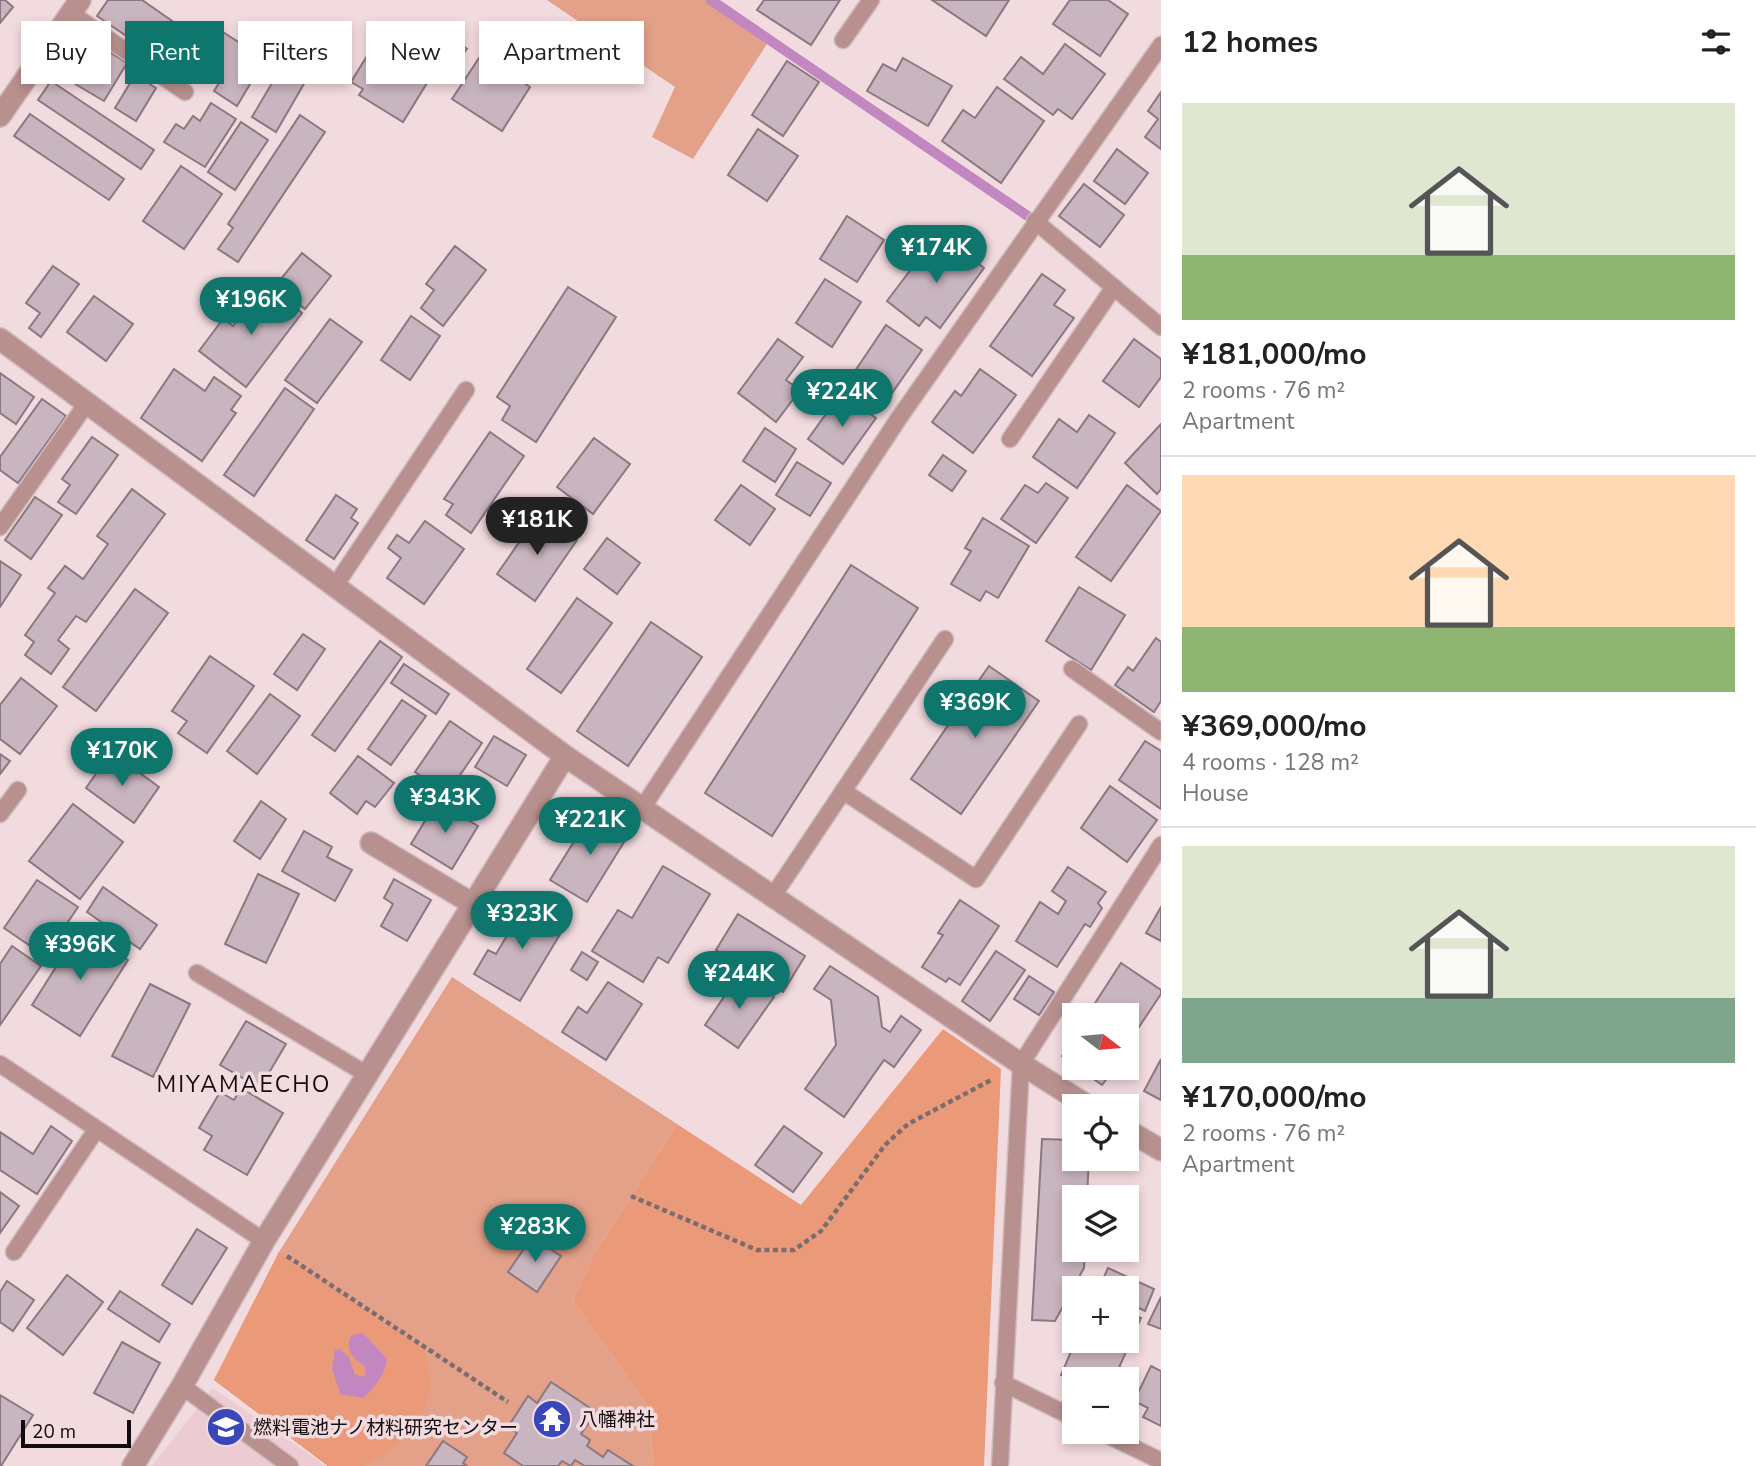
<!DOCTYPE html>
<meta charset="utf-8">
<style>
:root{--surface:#fff;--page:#f2f2f2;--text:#222;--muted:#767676;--line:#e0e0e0;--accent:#0f766e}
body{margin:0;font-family:"Nunito Sans","Noto Sans JP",sans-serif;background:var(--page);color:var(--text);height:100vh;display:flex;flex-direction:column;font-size:26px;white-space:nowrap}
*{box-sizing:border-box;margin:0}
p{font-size:23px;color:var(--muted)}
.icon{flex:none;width:38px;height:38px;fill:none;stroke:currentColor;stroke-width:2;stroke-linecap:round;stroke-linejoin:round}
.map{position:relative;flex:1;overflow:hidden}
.panel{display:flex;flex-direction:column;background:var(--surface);width:595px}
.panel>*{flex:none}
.guide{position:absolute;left:21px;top:21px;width:665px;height:63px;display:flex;gap:14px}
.needle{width:46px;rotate:106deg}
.fabs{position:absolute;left:1062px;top:1003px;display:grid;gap:14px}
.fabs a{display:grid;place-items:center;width:77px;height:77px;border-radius:0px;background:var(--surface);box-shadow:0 4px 10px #0003;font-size:35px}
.scale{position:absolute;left:21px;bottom:18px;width:110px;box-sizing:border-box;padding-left:7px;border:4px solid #130c0e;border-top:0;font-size:19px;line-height:24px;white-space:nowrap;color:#130c0e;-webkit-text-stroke:5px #f2dbdf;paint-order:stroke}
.price{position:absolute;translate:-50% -60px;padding:0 16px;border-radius:24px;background:var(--accent);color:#fff;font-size:23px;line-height:46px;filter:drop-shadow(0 2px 4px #0008)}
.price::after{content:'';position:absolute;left:50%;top:42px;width:21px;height:16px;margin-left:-10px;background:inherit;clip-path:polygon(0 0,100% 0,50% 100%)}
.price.active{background:#222;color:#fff}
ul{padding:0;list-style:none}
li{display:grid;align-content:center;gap:14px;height:371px;padding:0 21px}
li+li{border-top:2px solid var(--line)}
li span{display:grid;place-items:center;height:217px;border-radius:0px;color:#555}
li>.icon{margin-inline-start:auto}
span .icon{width:126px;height:126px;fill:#fffc;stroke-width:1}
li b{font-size:30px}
h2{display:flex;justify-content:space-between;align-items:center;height:84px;padding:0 21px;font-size:30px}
.tag{padding:0 24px;border-radius:0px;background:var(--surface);box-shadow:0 4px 10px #0003;font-size:24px;line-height:63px}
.tag.active{background:var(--accent);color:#fff}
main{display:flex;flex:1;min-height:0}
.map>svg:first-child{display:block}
</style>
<main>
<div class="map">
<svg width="1161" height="1466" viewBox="0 0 1161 1466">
<rect width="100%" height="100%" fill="#f2dbdf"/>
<path fill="#ecccd2" d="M 213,1388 L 326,1466 L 152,1466 Z"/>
<g fill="#e2a188">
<path d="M 547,0 L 719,0 L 772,36 L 693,159 L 652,137 L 675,87 Z"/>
<path d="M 452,977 L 677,1124 L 593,1256 L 573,1301 L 648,1406 L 654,1466 L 328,1466 L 214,1380 L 279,1252 Z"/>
</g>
<g fill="#ea9979" fill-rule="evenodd">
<path d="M 943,1029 L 1001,1069 L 984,1466 L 654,1466 L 648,1406 L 573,1301 L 593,1256 L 677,1124 L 801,1205 Z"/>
<path d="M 279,1252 L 425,1349 L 431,1392 L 414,1430 L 387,1453 L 363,1466 L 328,1466 L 214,1380 ZM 365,1335 L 384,1354 L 385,1370 L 375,1387 L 340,1394 L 332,1369 L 348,1356 L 355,1374 L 362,1377 L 366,1376 L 364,1365 L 356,1362 Z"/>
</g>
<path fill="#c286c0" d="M 360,1333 L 365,1335 L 387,1359 C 385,1375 375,1387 363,1398 L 340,1394 L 332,1369 L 335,1350 L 339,1349 L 348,1356 L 355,1374 L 362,1377 L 366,1375 L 364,1365 C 353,1360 345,1348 351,1336 Z"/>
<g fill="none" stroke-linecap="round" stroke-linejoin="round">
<path stroke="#c286c0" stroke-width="10" d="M 711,0 L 1035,221"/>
</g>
<g fill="#c9b5bf" stroke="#8a7881" stroke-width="2">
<path d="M 0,0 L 5,0 L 13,7 L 0,23 Z"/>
<path d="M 108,0 L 142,0 L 188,32 L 166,63 L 97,16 Z"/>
<path d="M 764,0 L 840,0 L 811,45 L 757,10 Z"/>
<path d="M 932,0 L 1009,0 L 986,36 Z"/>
<path d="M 1070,0 L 1108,0 L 1128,14 L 1100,56 L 1053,24 Z"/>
<path d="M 218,29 L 265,59 L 237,106 L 214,91 L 219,83 L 193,68 Z"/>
<path d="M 451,36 L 467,49 L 451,69 L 435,56 Z"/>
<path d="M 378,38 L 406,55 L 402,61 L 430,78 L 403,122 L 359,95 L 363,89 L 351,82 Z"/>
<path d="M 1065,44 L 1105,74 L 1072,119 L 1058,109 L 1053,115 L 1004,79 L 1021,57 L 1043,74 Z"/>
<path d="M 98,45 L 127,63 L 104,101 L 75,84 Z"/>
<path d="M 481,55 L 530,87 L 502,131 L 452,99 Z"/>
<path d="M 903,58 L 952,86 L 928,126 L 867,91 L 883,64 L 896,71 Z"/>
<path d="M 787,61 L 819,82 L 783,136 L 752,115 Z"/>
<path d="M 270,62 L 305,82 L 276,132 L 252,117 L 275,78 L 264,72 Z"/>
<path d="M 135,75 L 156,88 L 136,121 L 115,108 Z"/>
<path d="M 51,81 L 154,150 L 141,169 L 38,100 Z"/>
<path d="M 997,87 L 1044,121 L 1001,183 L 942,141 L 963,110 L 975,118 Z"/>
<path d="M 1161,92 L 1161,149 L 1145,137 L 1158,119 L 1148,111 Z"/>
<path d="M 211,103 L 236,119 L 205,167 L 164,142 L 176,124 L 184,129 L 193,116 L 200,121 Z"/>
<path d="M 30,114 L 124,179 L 109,200 L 14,136 Z"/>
<path d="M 300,115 L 325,132 L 238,262 L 218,249 L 233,228 L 228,224 Z"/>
<path d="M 241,122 L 268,140 L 235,190 L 208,172 Z"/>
<path d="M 758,129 L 798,156 L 767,201 L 728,175 Z"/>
<path d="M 1117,149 L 1148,173 L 1125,204 L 1094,181 Z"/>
<path d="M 181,166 L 222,194 L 184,249 L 143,221 Z"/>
<path d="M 1084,184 L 1124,215 L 1100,247 L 1059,216 Z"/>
<path d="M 847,216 L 884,240 L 857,282 L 820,259 Z"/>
<path d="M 944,237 L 984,268 L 940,328 L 926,317 L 919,326 L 887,301 L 915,264 L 921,268 Z"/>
<path d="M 455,246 L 486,270 L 443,326 L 421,308 L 434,290 L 426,284 Z"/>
<path d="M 302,253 L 331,276 L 305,309 L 275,286 Z"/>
<path d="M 53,266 L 79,284 L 41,337 L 29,328 L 40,313 L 26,303 Z"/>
<path d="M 1042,274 L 1065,290 L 1054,305 L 1074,318 L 1032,376 L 990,346 Z"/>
<path d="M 825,279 L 861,302 L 832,347 L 796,323 Z"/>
<path d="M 568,287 L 616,317 L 536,442 L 502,420 L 510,406 L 497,397 Z"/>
<path d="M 271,290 L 302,313 L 246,387 L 199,351 L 223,319 L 233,326 L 255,297 L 261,302 Z"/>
<path d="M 94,296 L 133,324 L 106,361 L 67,332 Z"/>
<path d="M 411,316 L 440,336 L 410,380 L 381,360 Z"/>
<path d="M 330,319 L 362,342 L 317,403 L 285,380 Z"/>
<path d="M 886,325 L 922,350 L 890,396 L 855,371 Z"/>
<path d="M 778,339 L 803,357 L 786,380 L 800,390 L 776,422 L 738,393 Z"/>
<path d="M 1134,339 L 1161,359 L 1161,377 L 1139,407 L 1103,381 Z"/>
<path d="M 174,369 L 205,391 L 214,377 L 241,396 L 231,410 L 236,413 L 202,461 L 141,418 Z"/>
<path d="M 980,369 L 1016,395 L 973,453 L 932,422 L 955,391 L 961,396 Z"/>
<path d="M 0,373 L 34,397 L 16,424 L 0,413 Z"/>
<path d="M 285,388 L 314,409 L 254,496 L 224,475 Z"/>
<path d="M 841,393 L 876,418 L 843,464 L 808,439 Z"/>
<path d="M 42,399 L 66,416 L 18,483 L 0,470 L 0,457 Z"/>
<path d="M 1089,415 L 1115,433 L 1077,488 L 1033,457 L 1059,419 L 1077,432 Z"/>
<path d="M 1161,424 L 1161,489 L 1157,494 L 1125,463 Z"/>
<path d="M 765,428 L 796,449 L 775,482 L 743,461 Z"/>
<path d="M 490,432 L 524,456 L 471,533 L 446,515 L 453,504 L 444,499 Z"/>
<path d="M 92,437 L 118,455 L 76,514 L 58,502 L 70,485 L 62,479 Z"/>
<path d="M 594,438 L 630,464 L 593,514 L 557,487 Z"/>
<path d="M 943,455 L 966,471 L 952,491 L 929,475 Z"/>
<path d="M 797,462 L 831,483 L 810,516 L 776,495 Z"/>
<path d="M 1046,483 L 1068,498 L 1036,543 L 1001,519 L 1025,485 L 1038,493 Z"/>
<path d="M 741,485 L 775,509 L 750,545 L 715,520 Z"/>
<path d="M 1127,485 L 1161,511 L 1111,581 L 1076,557 Z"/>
<path d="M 132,489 L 165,514 L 86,622 L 76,616 L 58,640 L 69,649 L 51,674 L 25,655 L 34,642 L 25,635 L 55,593 L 48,588 L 65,566 L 83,579 L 108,544 L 97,536 Z"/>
<path d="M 336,495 L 357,509 L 351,518 L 358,523 L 334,559 L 306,540 Z"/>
<path d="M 35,497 L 62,515 L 31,559 L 5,540 Z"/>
<path d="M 539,514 L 577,540 L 535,601 L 497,574 Z"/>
<path d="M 983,518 L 1029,546 L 998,598 L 986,591 L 980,601 L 951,584 L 971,551 L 965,548 Z"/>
<path d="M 425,521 L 464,549 L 424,604 L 387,578 L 401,558 L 388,548 L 397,535 L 409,543 Z"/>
<path d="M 607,538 L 640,563 L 617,594 L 584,569 Z"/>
<path d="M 0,561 L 21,575 L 0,607 Z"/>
<path d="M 851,565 L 918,608 L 772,836 L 705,793 Z"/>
<path d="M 1079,587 L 1125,615 L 1091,670 L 1046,641 Z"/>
<path d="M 135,589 L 168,613 L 96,711 L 63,687 Z"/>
<path d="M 577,598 L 612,623 L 561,693 L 527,669 Z"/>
<path d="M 651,622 L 702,657 L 628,766 L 577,731 Z"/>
<path d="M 303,634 L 325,649 L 297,690 L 274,674 Z"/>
<path d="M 1156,638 L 1161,642 L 1161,701 L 1154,712 L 1115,685 L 1128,667 L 1133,671 Z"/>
<path d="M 380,641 L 402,657 L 335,751 L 312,735 Z"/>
<path d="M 210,656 L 254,686 L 207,753 L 178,733 L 187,721 L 172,711 Z"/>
<path d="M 404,664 L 449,694 L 436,714 L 391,683 Z"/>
<path d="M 989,666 L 1039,701 L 961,814 L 911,779 Z"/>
<path d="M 21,678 L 57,706 L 20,754 L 0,739 L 0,705 Z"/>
<path d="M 270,694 L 300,716 L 257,774 L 227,751 Z"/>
<path d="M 402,700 L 426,716 L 391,765 L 368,749 Z"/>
<path d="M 450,721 L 482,743 L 447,794 L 415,772 Z"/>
<path d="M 494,736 L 526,755 L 507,786 L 475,767 Z"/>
<path d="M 1145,741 L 1161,751 L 1161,809 L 1119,780 Z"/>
<path d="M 111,752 L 159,787 L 134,823 L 86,788 Z"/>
<path d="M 0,754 L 10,761 L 0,774 Z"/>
<path d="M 358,756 L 394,783 L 375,807 L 366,801 L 357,814 L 330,793 Z"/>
<path d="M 1110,786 L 1157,820 L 1127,862 L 1081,828 Z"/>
<path d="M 261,801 L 286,819 L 260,859 L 234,841 Z"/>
<path d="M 437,801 L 478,826 L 452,869 L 411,844 Z"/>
<path d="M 73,804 L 123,842 L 80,899 L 29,861 Z"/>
<path d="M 593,811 L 629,834 L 587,902 L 550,880 Z"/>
<path d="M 304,831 L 332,847 L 327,857 L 352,870 L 335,901 L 282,871 Z"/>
<path d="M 663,866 L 710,894 L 668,963 L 658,957 L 643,982 L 592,951 L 618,910 L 632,918 Z"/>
<path d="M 1068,867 L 1106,892 L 1098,903 L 1102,908 L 1090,927 L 1085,924 L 1057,967 L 1016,941 L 1040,902 L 1058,914 L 1066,901 L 1052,891 Z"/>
<path d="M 258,874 L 299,894 L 266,963 L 225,944 Z"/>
<path d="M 394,879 L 431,900 L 407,941 L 381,926 L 393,904 L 384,898 Z"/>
<path d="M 37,880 L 78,907 L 45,956 L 4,928 Z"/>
<path d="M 103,887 L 157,925 L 140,949 L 87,912 Z"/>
<path d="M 529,899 L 568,921 L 520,1001 L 474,974 L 488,950 L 496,954 Z"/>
<path d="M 960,900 L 999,926 L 960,985 L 949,978 L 946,982 L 922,967 L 943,935 L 938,933 Z"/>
<path d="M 1161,907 L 1161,941 L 1146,933 Z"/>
<path d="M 738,914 L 805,956 L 783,992 L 716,950 Z"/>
<path d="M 80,929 L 128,960 L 80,1036 L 32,1005 Z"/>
<path d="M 12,946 L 41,966 L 0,1025 L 0,964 Z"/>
<path d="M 996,951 L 1025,970 L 990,1021 L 962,1001 Z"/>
<path d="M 582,952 L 598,962 L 587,980 L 571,970 Z"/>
<path d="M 1121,963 L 1161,990 L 1161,994 L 1129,1042 L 1127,1040 L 1127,1015 L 1088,1014 Z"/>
<path d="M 830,966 L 878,997 L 882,1027 L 890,1032 L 901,1016 L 921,1030 L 894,1067 L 884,1060 L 844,1117 L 805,1089 L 836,1045 L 831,1000 L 814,989 Z"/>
<path d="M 740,973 L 774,997 L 738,1048 L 705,1025 Z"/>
<path d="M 1029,976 L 1054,992 L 1039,1015 L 1014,999 Z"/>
<path d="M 608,982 L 642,1004 L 606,1060 L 562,1032 L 578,1007 L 587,1013 Z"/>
<path d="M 150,984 L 190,1004 L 153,1077 L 112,1056 Z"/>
<path d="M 246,1021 L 286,1044 L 260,1088 L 220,1065 Z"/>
<path d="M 1074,1039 L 1074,1065 L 1062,1056 Z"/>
<path d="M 1161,1059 L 1161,1100 L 1144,1091 Z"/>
<path d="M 1078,1068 L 1115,1068 L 1102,1085 Z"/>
<path d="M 241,1088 L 283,1113 L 247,1175 L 204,1150 L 212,1136 L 199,1128 L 220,1092 L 234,1100 Z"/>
<path d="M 51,1126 L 72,1141 L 37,1194 L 0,1170 L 0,1132 L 33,1154 Z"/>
<path d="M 784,1126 L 822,1153 L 793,1192 L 755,1165 Z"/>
<path d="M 1042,1139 L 1074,1140 L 1074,1158 L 1089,1158 L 1087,1197 L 1074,1197 L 1074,1250 L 1085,1250 L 1084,1268 L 1055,1321 L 1032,1320 Z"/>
<path d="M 0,1192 L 19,1206 L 0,1233 Z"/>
<path d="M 197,1229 L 227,1248 L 192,1304 L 162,1285 Z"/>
<path d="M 532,1237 L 561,1256 L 537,1292 L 508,1272 Z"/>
<path d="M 1108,1268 L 1154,1289 L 1145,1311 L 1127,1302 L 1127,1288 L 1099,1288 Z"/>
<path d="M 67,1275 L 103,1302 L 63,1355 L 27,1328 Z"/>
<path d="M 7,1281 L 34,1300 L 13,1331 L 0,1322 L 0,1292 Z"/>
<path d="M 120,1291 L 170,1324 L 159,1342 L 108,1309 Z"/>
<path d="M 1161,1297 L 1161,1329 L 1148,1324 Z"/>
<path d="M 1127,1312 L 1141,1318 L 1114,1379 L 1074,1381 L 1061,1375 L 1076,1340 L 1127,1340 Z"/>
<path d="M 122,1342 L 160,1363 L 133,1413 L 94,1393 Z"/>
<path d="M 1151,1366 L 1161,1371 L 1161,1426 L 1143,1417 L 1148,1408 L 1134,1401 Z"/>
<path d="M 551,1382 L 596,1412 L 581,1434 L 590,1440 L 587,1446 L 603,1457 L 608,1450 L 633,1466 L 585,1466 L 575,1460 L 571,1466 L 562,1461 L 558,1466 L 523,1466 L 504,1453 L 517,1433 L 508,1427 L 528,1396 L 537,1403 Z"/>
<path d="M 0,1395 L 33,1415 L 1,1466 L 0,1466 Z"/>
<path d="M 443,1441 L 467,1457 L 463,1463 L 467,1466 L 426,1466 Z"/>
</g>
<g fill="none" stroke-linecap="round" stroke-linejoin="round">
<g stroke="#cebabe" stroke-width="19">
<g id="service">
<path d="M 71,13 L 185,92"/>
<path d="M 843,40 L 871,0"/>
<path d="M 1035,221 L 1161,327"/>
<path d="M 1010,439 L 1114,287"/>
<path d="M 0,527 L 87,403"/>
<path d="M 335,586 L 466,390"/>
<path d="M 1072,669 L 1161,732"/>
<path d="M 843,791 L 976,879 L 1079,724"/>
<path d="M 643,807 L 899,418 L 1161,45"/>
<path d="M 0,814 L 18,790"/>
<path d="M 773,896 L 945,639"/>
<path d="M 197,973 L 368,1075"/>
<path d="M 0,1064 L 264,1241"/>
<path d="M 14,1252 L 96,1130"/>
<path d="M 1003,1383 L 1074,1418"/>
<path d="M 182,1386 L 290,1466"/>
<path d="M 1101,1432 L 1161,1461"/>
<path d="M 1000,1466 L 1021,1064 L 1161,845"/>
</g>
</g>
<g stroke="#cebabe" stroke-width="24">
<g id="minor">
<path d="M 0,116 L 80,0"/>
<path d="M 0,339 L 565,756 L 1021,1064 L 1088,1106"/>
<path d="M 371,843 L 473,904"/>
<path d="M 1127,1130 L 1161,1150"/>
<path d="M 133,1466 L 182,1386 L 264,1241 L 565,756"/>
</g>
</g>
<g stroke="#7a6c6f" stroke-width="4.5" stroke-dasharray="5 3.5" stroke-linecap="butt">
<path d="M 838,372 L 880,403"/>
<path d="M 631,1196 L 757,1250 L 794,1250 L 821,1231 L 885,1145 L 908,1124 L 993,1079"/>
<path d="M 287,1256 L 508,1402"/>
</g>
<use href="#service" stroke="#b8918e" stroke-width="16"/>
<use href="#minor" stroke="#b8918e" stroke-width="21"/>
</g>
<defs>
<g id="temple-disc" transform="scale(2.0125)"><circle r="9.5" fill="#3a47ba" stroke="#f2dbdf"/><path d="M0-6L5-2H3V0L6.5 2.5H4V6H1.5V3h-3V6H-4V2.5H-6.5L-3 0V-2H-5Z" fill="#fff"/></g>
<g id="university-disc" transform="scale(2.0125)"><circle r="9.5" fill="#3a47ba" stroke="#f2dbdf"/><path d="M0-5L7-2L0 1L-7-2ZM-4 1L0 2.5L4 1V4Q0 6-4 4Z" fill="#fff"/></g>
</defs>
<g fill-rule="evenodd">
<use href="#temple-disc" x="552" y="1419"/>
<use href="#university-disc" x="226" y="1427"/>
</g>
<g text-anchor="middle" stroke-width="7" stroke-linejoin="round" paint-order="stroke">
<g font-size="19" fill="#130c0e" stroke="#f2dbdf" text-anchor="start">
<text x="579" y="1426">八幡神社</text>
<text x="253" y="1434">燃料電池ナノ材料研究センター</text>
</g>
<g font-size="23" letter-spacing="2" fill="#130c0e" stroke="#f2dbdf">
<text x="244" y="1092">MIYAMAECHO</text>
</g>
</g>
</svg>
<div class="fabs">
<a><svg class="needle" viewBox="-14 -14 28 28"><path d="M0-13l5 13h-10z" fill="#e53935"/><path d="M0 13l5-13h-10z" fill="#767676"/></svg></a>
<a><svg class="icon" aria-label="locate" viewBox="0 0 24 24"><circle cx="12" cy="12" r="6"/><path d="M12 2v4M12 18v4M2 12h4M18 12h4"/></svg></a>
<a><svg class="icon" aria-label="layers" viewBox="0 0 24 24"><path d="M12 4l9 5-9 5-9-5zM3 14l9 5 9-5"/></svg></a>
<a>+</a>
<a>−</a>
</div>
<div class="scale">20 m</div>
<b class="price" style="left:936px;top:285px">¥174K</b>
<b class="price" style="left:251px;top:337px">¥196K</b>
<b class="price" style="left:842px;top:429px">¥224K</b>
<b class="price active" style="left:537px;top:557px">¥181K</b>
<b class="price" style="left:975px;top:740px">¥369K</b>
<b class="price" style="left:122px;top:788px">¥170K</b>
<b class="price" style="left:445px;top:835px">¥343K</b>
<b class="price" style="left:590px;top:857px">¥221K</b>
<b class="price" style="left:522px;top:951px">¥323K</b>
<b class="price" style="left:80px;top:982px">¥396K</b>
<b class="price" style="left:739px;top:1011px">¥244K</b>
<b class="price" style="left:535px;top:1264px">¥283K</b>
<div class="guide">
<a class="tag">Buy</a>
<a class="tag active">Rent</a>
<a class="tag">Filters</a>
<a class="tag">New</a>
<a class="tag">Apartment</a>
</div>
</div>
<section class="panel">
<h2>12 homes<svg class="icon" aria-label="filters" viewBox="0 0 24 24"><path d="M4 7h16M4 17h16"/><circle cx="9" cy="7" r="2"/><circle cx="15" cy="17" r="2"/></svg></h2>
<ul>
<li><span style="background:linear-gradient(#dfe7d0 70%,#8fb573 0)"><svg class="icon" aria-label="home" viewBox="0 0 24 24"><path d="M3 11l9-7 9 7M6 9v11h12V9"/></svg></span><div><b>¥181,000/mo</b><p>2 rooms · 76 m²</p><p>Apartment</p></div></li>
<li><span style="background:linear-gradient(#ffd9b3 70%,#8fb573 0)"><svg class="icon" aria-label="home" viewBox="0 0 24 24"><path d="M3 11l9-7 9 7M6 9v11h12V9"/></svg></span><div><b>¥369,000/mo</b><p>4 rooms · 128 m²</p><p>House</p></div></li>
<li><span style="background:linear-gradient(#dfe7d0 70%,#7fa58c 0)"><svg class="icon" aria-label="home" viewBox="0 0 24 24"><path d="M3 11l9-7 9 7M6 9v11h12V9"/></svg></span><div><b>¥170,000/mo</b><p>2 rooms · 76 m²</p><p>Apartment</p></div></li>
</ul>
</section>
</main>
